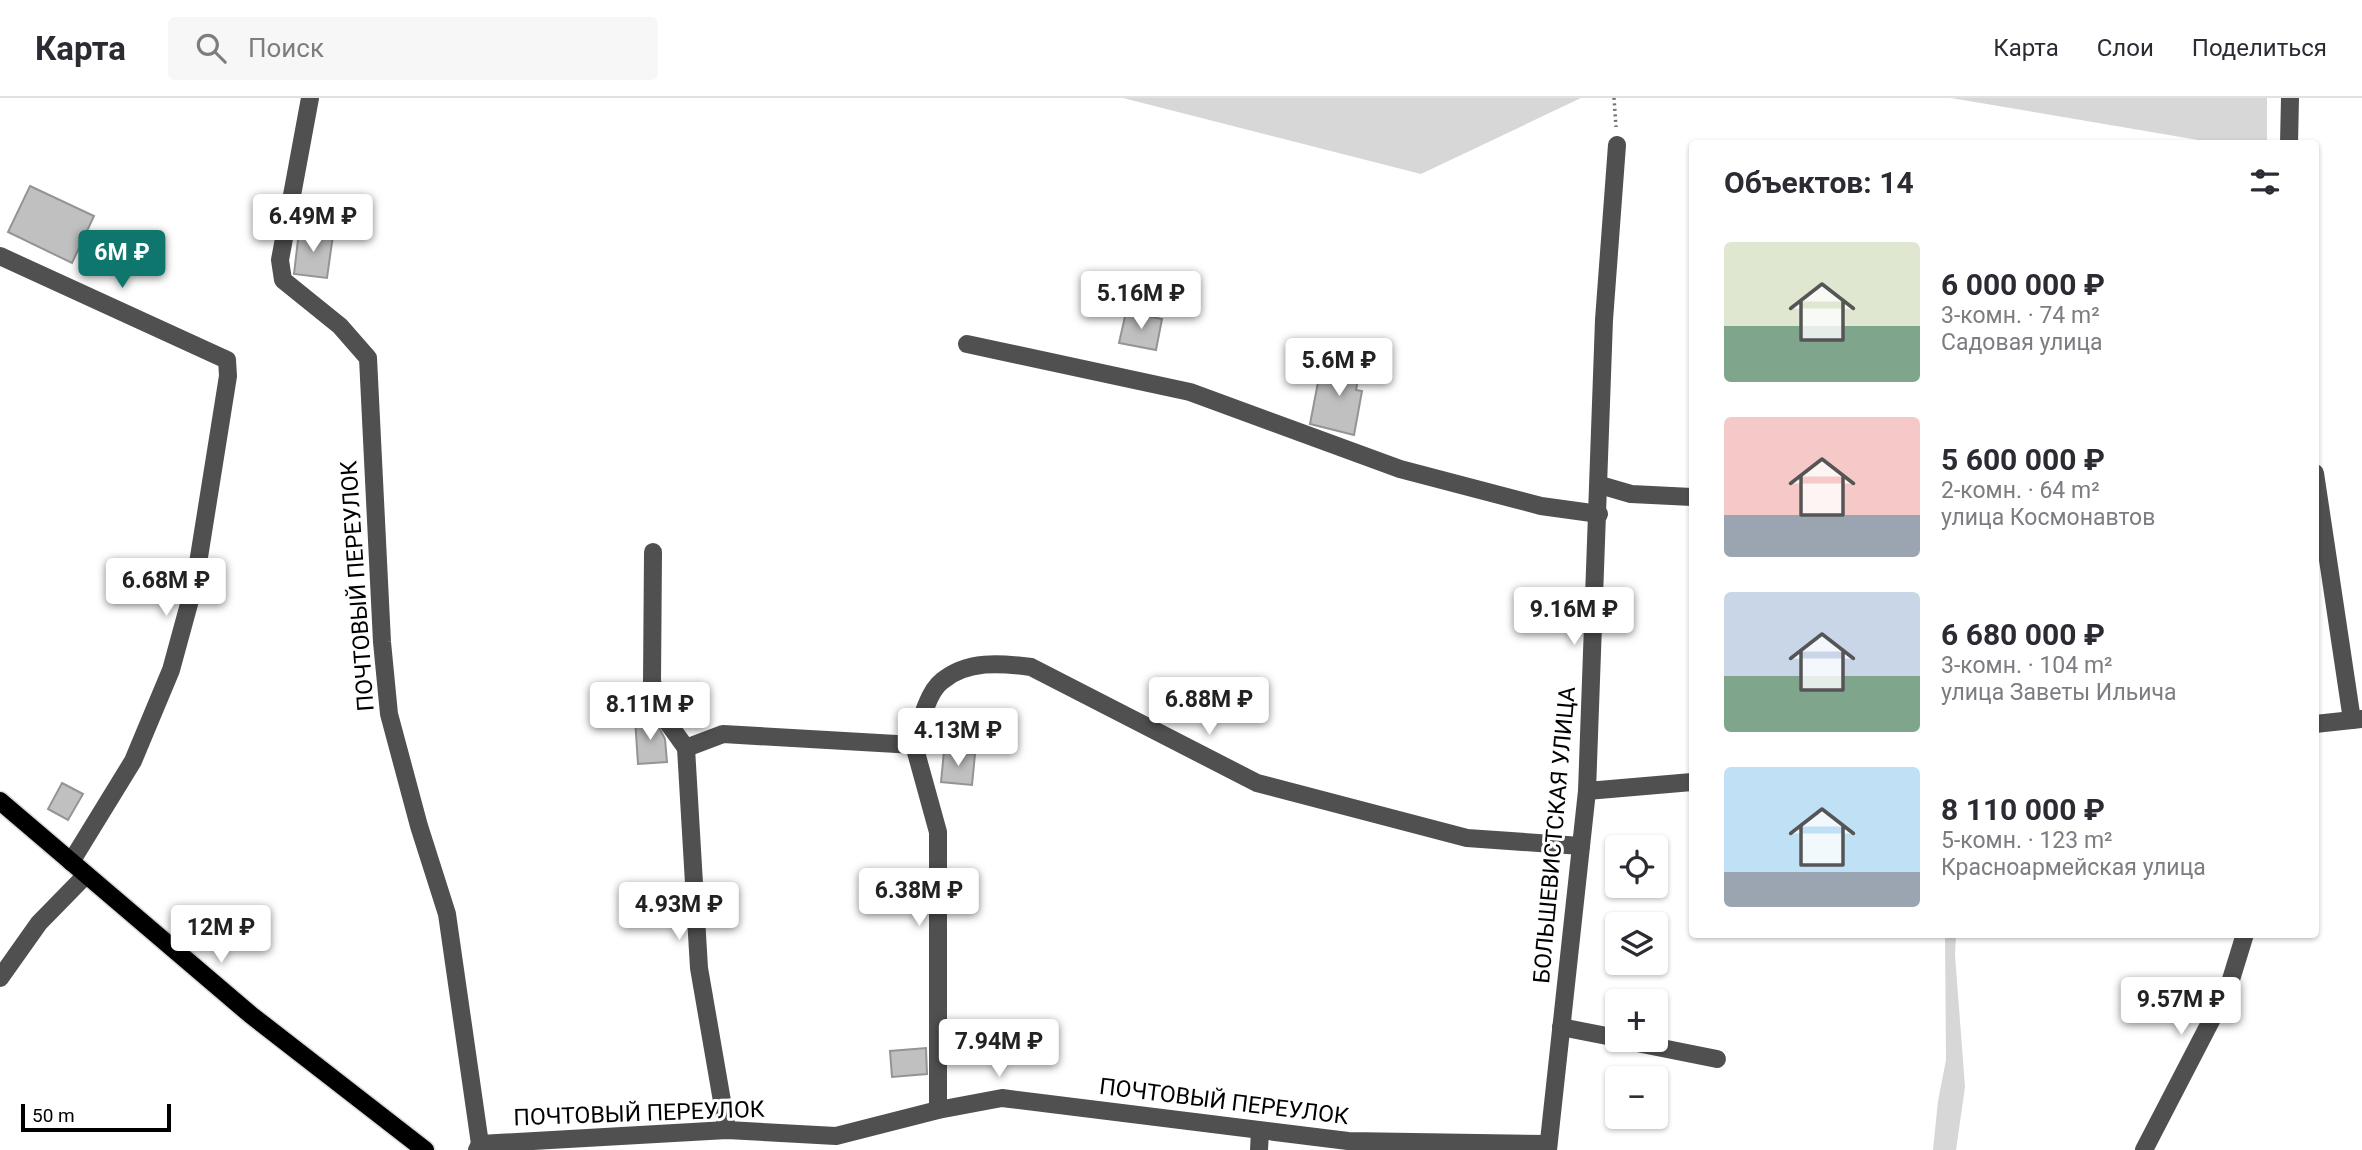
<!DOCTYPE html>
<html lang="ru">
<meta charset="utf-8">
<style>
:root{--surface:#fff;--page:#f7f7f7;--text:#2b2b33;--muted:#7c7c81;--line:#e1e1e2;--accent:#0f766e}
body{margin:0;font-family:Roboto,sans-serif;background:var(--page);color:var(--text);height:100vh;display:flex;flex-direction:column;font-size:26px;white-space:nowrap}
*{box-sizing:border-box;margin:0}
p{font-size:23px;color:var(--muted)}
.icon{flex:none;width:38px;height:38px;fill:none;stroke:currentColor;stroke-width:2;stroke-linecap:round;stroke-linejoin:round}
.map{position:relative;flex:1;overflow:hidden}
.sheet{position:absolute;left:1689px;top:42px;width:630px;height:798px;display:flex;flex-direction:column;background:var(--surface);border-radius:7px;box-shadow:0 2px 5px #0004}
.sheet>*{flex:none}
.buttons{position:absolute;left:1605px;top:737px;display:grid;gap:14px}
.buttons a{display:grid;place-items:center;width:63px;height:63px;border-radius:7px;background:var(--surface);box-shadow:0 2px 5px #0004;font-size:35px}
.scale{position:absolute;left:21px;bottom:18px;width:150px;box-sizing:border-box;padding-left:7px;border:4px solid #000;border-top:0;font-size:19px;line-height:24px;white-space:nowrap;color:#000;-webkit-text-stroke:5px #fff;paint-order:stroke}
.price{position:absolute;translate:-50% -60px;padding:0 16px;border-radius:7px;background:#fff;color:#222;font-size:23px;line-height:46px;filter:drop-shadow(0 2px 4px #0008)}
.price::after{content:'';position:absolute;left:50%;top:42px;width:21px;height:16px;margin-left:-10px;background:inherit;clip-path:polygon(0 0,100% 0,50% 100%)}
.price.active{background:var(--accent);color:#fff}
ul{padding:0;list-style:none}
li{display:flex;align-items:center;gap:21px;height:175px;padding:0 35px}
li span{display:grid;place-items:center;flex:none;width:196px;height:140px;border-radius:7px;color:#555}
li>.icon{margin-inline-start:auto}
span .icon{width:84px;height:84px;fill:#fffc;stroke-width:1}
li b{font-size:30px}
h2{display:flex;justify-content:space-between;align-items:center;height:84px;padding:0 35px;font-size:30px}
header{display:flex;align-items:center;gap:42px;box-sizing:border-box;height:98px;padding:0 35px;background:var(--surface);border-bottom:2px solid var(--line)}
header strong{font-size:33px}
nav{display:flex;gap:38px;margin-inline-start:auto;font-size:24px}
.search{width:490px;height:63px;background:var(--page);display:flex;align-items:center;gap:18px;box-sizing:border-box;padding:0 24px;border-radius:7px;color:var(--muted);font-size:26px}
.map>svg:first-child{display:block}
</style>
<header>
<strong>Карта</strong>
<div class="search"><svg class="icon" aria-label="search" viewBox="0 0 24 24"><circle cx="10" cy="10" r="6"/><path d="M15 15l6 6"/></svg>Поиск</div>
<nav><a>Карта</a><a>Слои</a><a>Поделиться</a></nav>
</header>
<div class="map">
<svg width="2362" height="1052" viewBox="0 0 2362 1052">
<rect width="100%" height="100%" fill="#fff"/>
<g fill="#d7d7d7">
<path d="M 1123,0 L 1581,0 L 1421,76 Z"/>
<path d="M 1951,0 L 2267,0 L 2267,45 L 2216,45 Z"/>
<path d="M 1945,837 L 1956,837 L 1955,857 L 1965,989 L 1956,1052 L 1933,1052 L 1938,1003 L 1946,962 Z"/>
</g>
<g fill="#c0c0c0" stroke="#949494" stroke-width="2">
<path d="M 30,88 L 94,118 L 72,165 L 8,134 Z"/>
<path d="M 299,133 L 333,137 L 327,180 L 294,176 Z"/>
<path d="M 1126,214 L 1162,221 L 1156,252 L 1119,245 Z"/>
<path d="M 1347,252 L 1363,255 L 1356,292 L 1362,293 L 1354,337 L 1310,326 L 1319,279 L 1341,283 Z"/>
<path d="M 653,618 L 665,641 L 667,664 L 638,666 L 635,620 Z"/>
<path d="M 944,653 L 975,656 L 972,687 L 941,684 Z"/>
<path d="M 62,685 L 83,696 L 68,722 L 48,711 Z"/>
<path d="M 926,950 L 927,976 L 892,979 L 890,953 Z"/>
</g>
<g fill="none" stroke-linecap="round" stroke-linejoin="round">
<g stroke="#dbdbdb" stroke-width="21">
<path id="major" d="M 0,703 L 251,917 L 425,1052"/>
</g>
<path stroke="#727272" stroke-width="3.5" stroke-dasharray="2 3.5" stroke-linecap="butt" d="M 1614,0 L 1616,29"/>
<g stroke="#505050" stroke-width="18">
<path d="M 310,0 L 280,162 L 283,182 L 340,228 L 368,260 L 382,544 L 389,616 L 419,728 L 447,816 L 480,1046"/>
<path d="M 2289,46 L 2290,0"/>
<path d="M 0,158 L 227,262 L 228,278 L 195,484 L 171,572 L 133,663 L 71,764"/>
<path d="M 967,246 L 1190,294 L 1400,371 L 1541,408 L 1599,416"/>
<path d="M 2315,375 L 2352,622"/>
<path d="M 1600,387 L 1631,396 L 1692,399"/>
<path d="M 653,454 L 652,584 L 668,625 L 686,650 L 699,870 L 727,1032"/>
<path d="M 2315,626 L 2362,621"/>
<path d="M 914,647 C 919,630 927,594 942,583 C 967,562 1001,565 1031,569 L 1257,685 L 1467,740 L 1581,748"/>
<path d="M 914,647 L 938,734 L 938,1012"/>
<path d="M 686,650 L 723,636 L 914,647"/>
<path d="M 1587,693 L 1692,684"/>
<path d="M 0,880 L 39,825 L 86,777"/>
<path d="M 1561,929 L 1617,940"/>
<path d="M 1622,942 L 1717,961"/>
<path d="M 477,1052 L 480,1046 L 727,1032 L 836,1038 L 938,1012 L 1002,1000 L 1348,1043 L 1548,1046"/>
<path d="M 1259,1052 L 1260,1033"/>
<path d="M 1548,1052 L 1587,693 L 1604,222 L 1617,47"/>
<path d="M 2144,1052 L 2229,888 L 2245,836"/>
</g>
<use href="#major" stroke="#000" stroke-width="18"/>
</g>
<g text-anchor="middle" stroke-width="6" stroke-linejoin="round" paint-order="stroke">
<g font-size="23" fill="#000" stroke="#fff">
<text transform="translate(357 488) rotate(-94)" y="8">ПОЧТОВЫЙ ПЕРЕУЛОК</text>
<text transform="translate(1554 737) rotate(-85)" y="8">БОЛЬШЕВИСТСКАЯ УЛИЦА</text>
<text transform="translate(1224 1003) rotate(7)" y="8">ПОЧТОВЫЙ ПЕРЕУЛОК</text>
<text transform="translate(639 1015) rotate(-2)" y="8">ПОЧТОВЫЙ ПЕРЕУЛОК</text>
</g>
</g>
</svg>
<div class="buttons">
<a><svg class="icon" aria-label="locate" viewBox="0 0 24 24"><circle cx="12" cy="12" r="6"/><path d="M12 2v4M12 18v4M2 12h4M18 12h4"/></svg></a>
<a><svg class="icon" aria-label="layers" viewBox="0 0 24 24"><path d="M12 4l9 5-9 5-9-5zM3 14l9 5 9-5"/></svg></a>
<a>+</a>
<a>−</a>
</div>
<div class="scale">50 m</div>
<b class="price" style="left:313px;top:156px">6.49M ₽</b>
<b class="price active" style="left:122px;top:192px">6M ₽</b>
<b class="price" style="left:1141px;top:233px">5.16M ₽</b>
<b class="price" style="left:1339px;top:300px">5.6M ₽</b>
<b class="price" style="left:166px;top:520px">6.68M ₽</b>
<b class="price" style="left:1574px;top:549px">9.16M ₽</b>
<b class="price" style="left:1209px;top:639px">6.88M ₽</b>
<b class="price" style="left:650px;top:644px">8.11M ₽</b>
<b class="price" style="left:958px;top:670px">4.13M ₽</b>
<b class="price" style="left:919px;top:830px">6.38M ₽</b>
<b class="price" style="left:679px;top:844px">4.93M ₽</b>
<b class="price" style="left:221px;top:867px">12M ₽</b>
<b class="price" style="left:2181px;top:939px">9.57M ₽</b>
<b class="price" style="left:999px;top:981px">7.94M ₽</b>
<section class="sheet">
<h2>Объектов: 14<svg class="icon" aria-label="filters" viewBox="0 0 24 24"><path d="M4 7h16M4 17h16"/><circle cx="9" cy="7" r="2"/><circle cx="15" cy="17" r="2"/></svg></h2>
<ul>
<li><span style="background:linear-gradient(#dfe7d0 60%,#7fa58c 0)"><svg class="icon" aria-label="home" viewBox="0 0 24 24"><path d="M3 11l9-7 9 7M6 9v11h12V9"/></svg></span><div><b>6 000 000 ₽</b><p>3-комн. · 74 m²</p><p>Садовая улица</p></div></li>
<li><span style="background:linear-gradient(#f6c9c9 70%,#9aa5b1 0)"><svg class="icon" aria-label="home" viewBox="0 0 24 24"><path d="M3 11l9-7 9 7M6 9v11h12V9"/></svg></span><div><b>5 600 000 ₽</b><p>2-комн. · 64 m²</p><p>улица Космонавтов</p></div></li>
<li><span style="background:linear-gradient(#c9d6e8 60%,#7fa58c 0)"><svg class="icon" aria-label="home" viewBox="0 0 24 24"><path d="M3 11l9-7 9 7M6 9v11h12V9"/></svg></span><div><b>6 680 000 ₽</b><p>3-комн. · 104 m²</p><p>улица Заветы Ильича</p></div></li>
<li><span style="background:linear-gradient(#bfe0f5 75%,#9aa5b1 0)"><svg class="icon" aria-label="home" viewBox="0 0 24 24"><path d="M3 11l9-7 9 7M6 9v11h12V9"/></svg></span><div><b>8 110 000 ₽</b><p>5-комн. · 123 m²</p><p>Красноармейская улица</p></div></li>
</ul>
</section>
</div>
